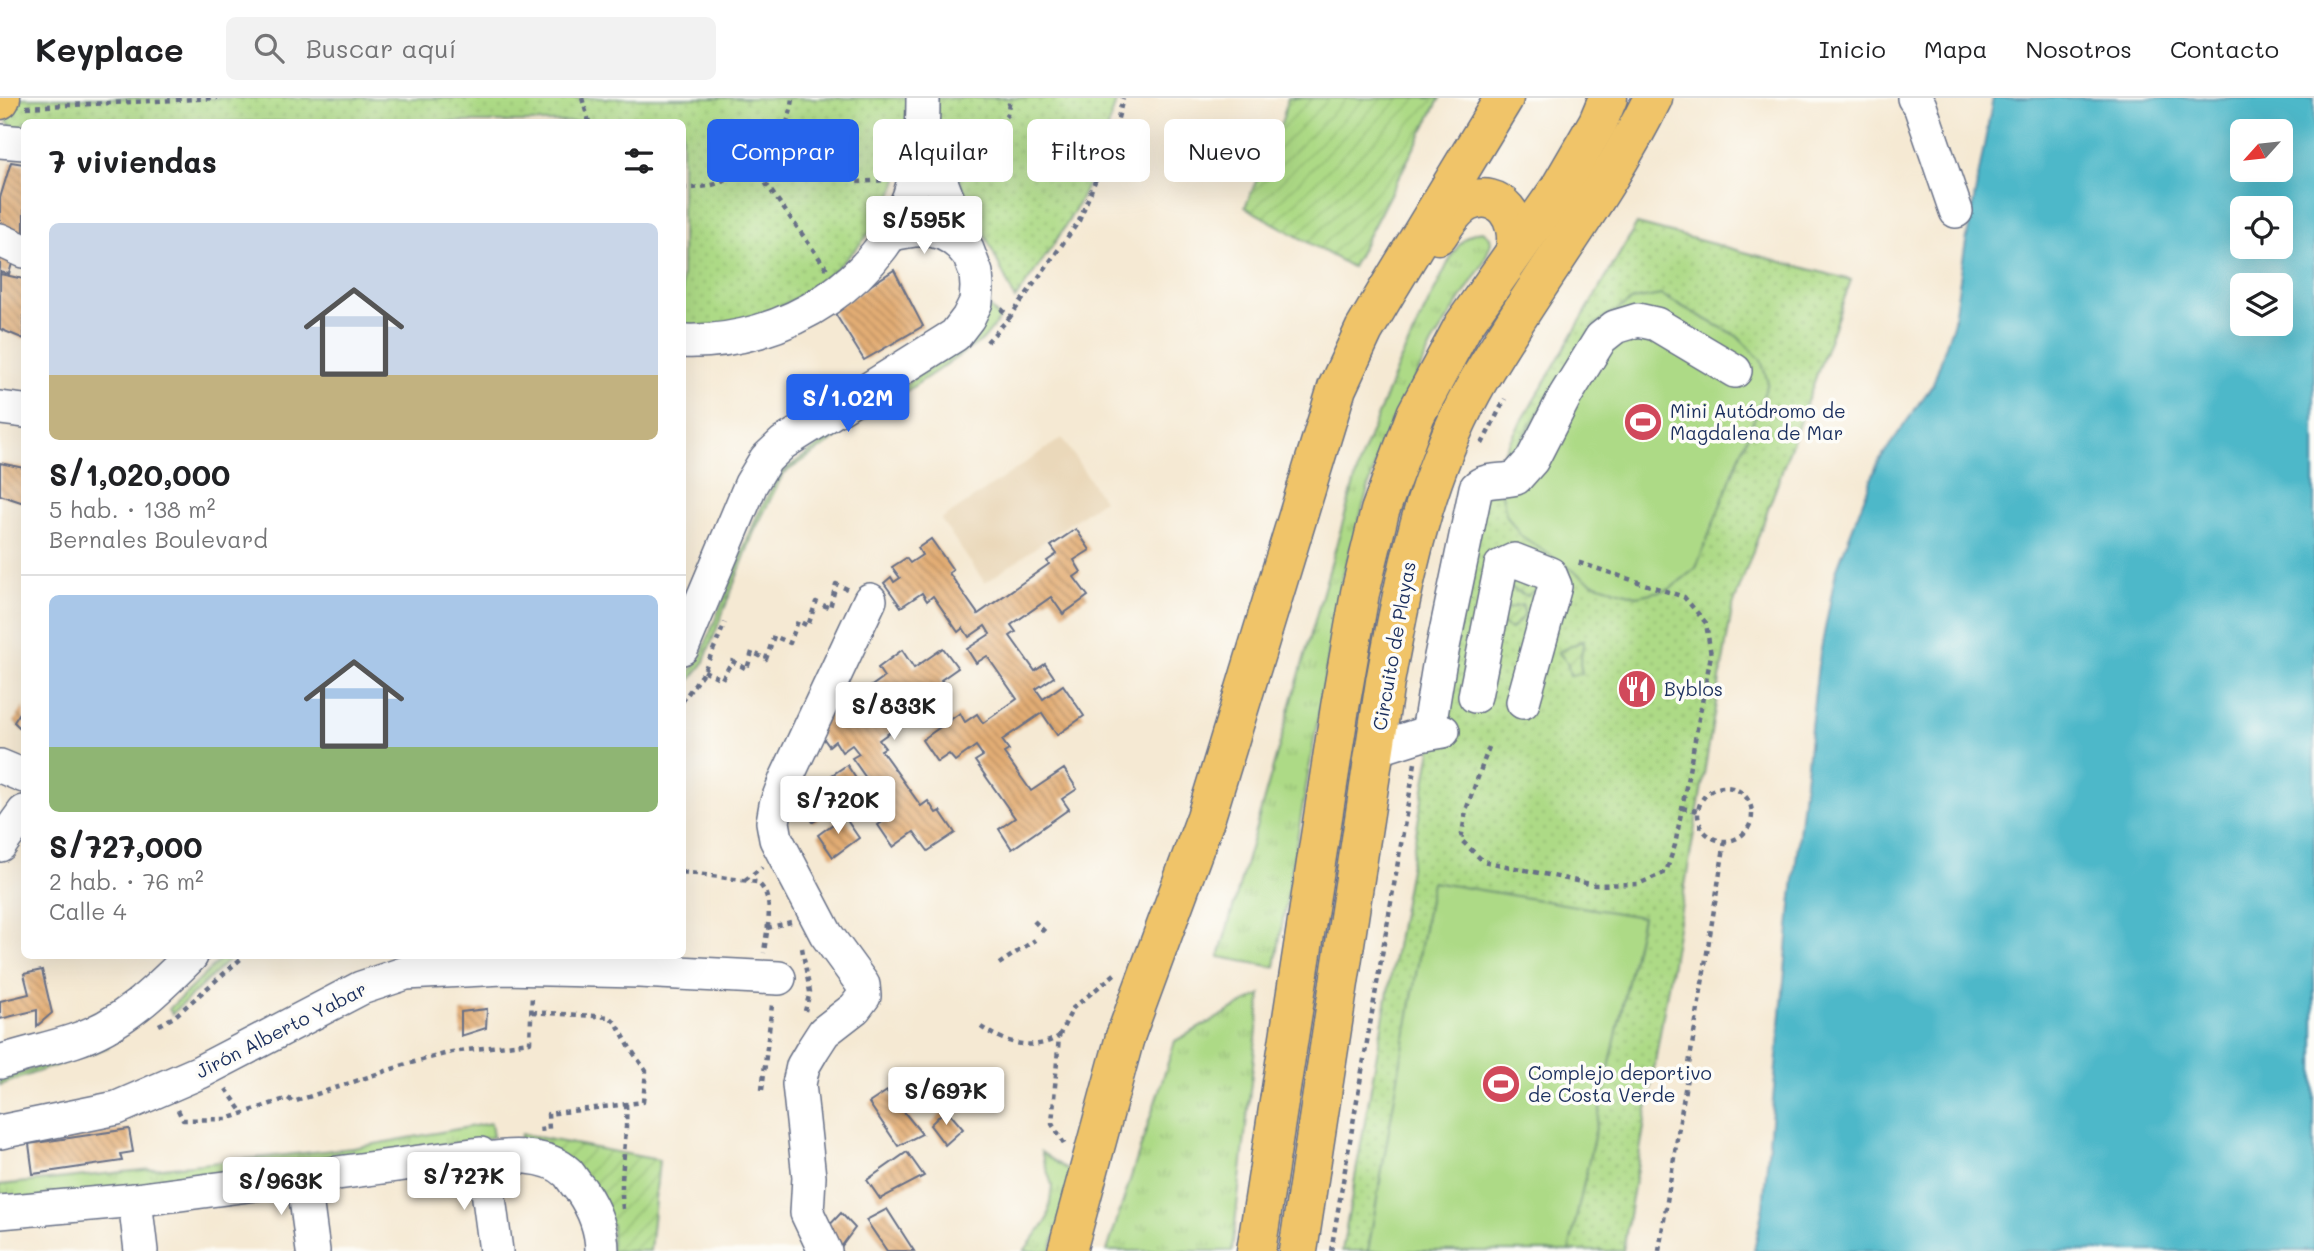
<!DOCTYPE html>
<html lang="es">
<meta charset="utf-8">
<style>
:root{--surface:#fff;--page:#f2f2f2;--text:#202124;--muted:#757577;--line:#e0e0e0;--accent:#2563eb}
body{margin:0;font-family:Mali,sans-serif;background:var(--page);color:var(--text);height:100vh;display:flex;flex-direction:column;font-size:26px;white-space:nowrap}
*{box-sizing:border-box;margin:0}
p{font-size:23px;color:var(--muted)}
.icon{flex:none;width:38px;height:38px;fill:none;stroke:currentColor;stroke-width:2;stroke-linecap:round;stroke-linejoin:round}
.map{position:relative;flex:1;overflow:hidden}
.side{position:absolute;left:21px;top:21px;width:665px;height:840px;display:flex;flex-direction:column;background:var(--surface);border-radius:10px;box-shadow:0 7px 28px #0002}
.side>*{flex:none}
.guide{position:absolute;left:707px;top:21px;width:665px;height:63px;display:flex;gap:14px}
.needle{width:46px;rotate:243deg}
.controls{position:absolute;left:2230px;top:21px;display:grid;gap:14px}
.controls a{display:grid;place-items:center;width:63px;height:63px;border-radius:10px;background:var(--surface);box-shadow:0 7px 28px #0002;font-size:35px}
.price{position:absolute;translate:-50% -60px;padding:0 16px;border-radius:7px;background:#fff;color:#222;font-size:23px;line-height:46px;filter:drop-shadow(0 2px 4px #0008)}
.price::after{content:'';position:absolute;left:50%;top:42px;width:21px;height:16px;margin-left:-10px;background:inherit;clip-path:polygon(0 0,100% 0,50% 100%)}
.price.active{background:var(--accent);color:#fff}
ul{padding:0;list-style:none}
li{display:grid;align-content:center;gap:14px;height:371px;padding:0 28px}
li+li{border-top:2px solid var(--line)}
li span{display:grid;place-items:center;height:217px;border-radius:10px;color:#555}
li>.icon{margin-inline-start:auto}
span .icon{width:126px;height:126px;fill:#fffc;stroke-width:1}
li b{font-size:30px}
h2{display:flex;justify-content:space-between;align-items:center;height:84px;padding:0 28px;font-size:30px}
.tag{padding:0 24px;border-radius:10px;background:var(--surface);box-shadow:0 7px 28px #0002;font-size:24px;line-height:63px}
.tag.active{background:var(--accent);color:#fff}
header{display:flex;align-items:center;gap:42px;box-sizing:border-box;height:98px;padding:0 35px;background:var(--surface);border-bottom:2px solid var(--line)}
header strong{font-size:33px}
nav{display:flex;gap:38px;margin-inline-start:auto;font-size:24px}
.search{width:490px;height:63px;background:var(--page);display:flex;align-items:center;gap:18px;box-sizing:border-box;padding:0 24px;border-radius:10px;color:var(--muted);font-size:26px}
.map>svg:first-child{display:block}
</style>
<header>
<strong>Keyplace</strong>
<div class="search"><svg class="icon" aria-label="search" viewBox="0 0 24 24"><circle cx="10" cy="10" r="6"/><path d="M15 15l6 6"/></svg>Buscar aquí</div>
<nav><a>Inicio</a><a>Mapa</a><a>Nosotros</a><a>Contacto</a></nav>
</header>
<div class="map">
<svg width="2314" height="1153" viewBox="0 0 2314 1153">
<defs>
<pattern id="grass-tufts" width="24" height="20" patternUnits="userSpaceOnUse" patternTransform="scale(1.75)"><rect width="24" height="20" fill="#adda86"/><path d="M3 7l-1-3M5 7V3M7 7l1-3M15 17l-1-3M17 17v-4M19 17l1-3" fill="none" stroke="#94bb76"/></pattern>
<pattern id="park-dots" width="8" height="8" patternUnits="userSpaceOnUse" patternTransform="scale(1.75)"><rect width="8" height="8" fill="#adda86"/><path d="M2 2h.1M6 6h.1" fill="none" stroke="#94bb76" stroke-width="1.8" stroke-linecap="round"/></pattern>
<pattern id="garden-furrows" width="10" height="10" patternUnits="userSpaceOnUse" patternTransform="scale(1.75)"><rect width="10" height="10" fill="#adda86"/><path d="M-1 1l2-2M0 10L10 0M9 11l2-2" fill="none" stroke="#94bb76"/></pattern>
<pattern id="building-back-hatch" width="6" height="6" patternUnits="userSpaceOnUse" patternTransform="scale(1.75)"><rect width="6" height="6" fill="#e3ad74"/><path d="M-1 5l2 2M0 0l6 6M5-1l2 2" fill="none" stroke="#b78d62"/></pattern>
</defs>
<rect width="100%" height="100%" fill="#fdfcf7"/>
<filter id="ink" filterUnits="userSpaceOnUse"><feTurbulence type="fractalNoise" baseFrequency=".0143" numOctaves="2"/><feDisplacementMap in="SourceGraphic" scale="14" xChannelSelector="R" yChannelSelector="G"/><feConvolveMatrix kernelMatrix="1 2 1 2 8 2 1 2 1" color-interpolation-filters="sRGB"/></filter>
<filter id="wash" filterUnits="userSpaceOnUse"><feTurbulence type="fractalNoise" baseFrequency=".00686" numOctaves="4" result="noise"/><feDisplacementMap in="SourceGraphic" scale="28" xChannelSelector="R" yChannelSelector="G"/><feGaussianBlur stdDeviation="1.57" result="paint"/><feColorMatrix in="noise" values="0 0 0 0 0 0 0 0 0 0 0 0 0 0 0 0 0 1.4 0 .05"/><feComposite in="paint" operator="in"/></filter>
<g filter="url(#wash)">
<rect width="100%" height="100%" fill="#f5e9d3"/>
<path fill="#ead8ba" d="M 1062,340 L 1103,402 L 985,485 L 941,422 Z"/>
<g fill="url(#grass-tufts)" stroke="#648472" stroke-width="2">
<path d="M 1483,133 L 1490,139 L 1491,145 L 1483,166 L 1432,246 L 1378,357 L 1342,481 L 1275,869 L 1219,859 L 1362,357 L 1399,265 L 1452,157 C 1461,144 1467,134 1483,133 Z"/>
<path d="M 988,207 L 1000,221 L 984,241 L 783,376 L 754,434 L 703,566 L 683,591 L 682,584 L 699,562 L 757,418 L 780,375 L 973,239 Z"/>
<path d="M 224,858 L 233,858 L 172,916 L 169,911 Z"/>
<path d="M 1261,896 L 1232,1153 L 1107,1153 L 1175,943 Z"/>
<path d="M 106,946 L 108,949 L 0,987 L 0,982 Z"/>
<path d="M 491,1025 L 493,1039 L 356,1062 L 0,1105 L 0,1087 L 353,1050 Z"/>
<path d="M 1041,1054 L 1072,1075 L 1051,1153 L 1024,1153 L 1048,1121 L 1052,1087 Z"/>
</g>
<g fill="url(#park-dots)" stroke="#648472" stroke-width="2">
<path d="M 11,0 L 909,0 C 906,30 906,62 895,90 C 873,148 806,205 746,222 C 726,227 703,227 682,230 L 682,24 L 24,24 L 24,34 L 12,30 L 6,22 Z"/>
<path d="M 937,0 L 1117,0 C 1107,34 1096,70 1080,102 C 1062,137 1038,169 1015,201 L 937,34 Z"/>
<path d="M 1637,126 L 1851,182 L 1732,511 L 1623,1153 L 1342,1153 L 1475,403 Z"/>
</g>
<g fill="url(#garden-furrows)" stroke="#648472" stroke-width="2">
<path d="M 1288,0 L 1440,0 L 1352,169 L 1245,109 L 1282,23 Z"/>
<path d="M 1504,470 L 1543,486 L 1527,498 L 1501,485 Z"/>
<path d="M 1522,507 L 1525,517 L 1511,531 L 1489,521 L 1507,511 Z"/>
<path d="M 1584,542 L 1580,564 L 1582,576 L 1570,577 L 1567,564 L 1558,554 Z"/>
<path d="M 521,1036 L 659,1062 L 650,1153 L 611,1153 L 612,1126 L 518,1051 Z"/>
</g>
<g fill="#adda86" stroke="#648472" stroke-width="2">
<path d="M 1661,197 L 1737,238 L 1761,262 L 1768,285 L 1696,470 L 1670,491 L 1637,498 L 1592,485 L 1520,437 L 1506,416 L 1502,396 L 1508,362 L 1594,227 L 1633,202 Z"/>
<path d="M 1432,784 L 1642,819 L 1569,1153 L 1368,1153 Z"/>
</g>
<path fill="#4db8c9" stroke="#347494" stroke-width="2" fill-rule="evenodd" d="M 1993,0 L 2314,0 L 2314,1153 L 1754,1153 L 1763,1109 L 1791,808 L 1818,567 L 1836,473 L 1878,364 L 1933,286 L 1953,226 L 1964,155 ZM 2242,33 L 2280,33 L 2280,72 L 2242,72 ZM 2242,110 L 2280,110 L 2280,149 L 2242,149 ZM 2242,187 L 2280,187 L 2280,226 L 2242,226 Z"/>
<g id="blocks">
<g fill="url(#building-back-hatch)">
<path d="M 11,64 L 24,66 L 24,145 L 0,137 L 0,100 Z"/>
<path d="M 0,150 L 15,155 L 9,176 L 0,174 Z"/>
<path d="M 894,172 L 923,228 L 864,262 L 833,212 Z"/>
<path d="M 0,176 L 24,181 L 24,241 L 0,231 Z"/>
<path d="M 0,365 L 24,370 L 24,405 L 0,397 Z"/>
<path d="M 1076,431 L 1090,452 L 1074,462 L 1081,474 L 1074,479 L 1088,498 L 1063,516 L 1051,499 L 1011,527 L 1016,534 L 1010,538 L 1035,573 L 1045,566 L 1054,579 L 1036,591 L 1043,601 L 1063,587 L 1084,618 L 1057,637 L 1042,615 L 1002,642 L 1009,652 L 1004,655 L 1031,693 L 1064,671 L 1077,691 L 1062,701 L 1069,711 L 1012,751 L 999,731 L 1015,720 L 975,663 L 983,658 L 976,648 L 955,663 L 949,656 L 937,664 L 922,642 L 960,615 L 965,624 L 977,616 L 983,625 L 1017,601 L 987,558 L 976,565 L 967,551 L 990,536 L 985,528 L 969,539 L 963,530 L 958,534 L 933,498 L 927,503 L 922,495 L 901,509 L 884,485 L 891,479 L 894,484 L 900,480 L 892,469 L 906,460 L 910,465 L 922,457 L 918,450 L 931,441 L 953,472 L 949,475 L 978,516 L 1049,466 L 1047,463 L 1057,456 L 1051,448 Z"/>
<path d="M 943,550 L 958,570 L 941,582 L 947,589 L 915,612 L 917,615 L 879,642 L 885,650 L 881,652 L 921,708 L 928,703 L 936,715 L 940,713 L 955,735 L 928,753 L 914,734 L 893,749 L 878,727 L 892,717 L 852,660 L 859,656 L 852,647 L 842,654 L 835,643 L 829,648 L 814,627 L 836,611 L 845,623 L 869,606 L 862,595 L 884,579 L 878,570 L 902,552 L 914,570 Z"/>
<path d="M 24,608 L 24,634 L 14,624 Z"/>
<path d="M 847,667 L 863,691 L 813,724 L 798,700 Z"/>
<path d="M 844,718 L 859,740 L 833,759 L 818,737 Z"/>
<path d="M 42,872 L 52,915 L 37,928 L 37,912 L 0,921 L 0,903 L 29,896 L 24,876 Z"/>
<path d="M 487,911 L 486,930 L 461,938 L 461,914 Z"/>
<path d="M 887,993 L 922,1036 L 898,1048 L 869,1005 Z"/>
<path d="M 946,1011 L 963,1031 L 945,1047 L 930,1027 Z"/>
<path d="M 129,1031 L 133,1054 L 120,1056 L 122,1063 L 33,1076 L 29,1046 Z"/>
<path d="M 907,1054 L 924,1078 L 880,1101 L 867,1082 Z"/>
<path d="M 887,1111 L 914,1153 L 887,1153 L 866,1122 Z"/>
<path d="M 841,1115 L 855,1130 L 841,1149 L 825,1132 Z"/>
</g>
</g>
</g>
<g filter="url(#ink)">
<use href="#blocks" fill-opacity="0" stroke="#677087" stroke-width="2"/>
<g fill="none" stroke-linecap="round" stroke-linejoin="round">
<g stroke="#677087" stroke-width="36">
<g id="minor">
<path d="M 1914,0 L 1920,8 L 1956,113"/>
<path d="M 0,43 L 24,45"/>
<path d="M 890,137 C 921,128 947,128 968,156"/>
<path d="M 0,142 L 24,153"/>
<path d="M 682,243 C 785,247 889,181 915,80 C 922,53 923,27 923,0"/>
<path d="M 0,310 L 24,313"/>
<path d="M 682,550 L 751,386 L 766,361 L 783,345 L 955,237 L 968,220 L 976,204 L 977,189 L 976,175 L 923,37"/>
<path d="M 1475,598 L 1501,468 L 1514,462 L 1550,476 L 1555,488 L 1523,604"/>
<path d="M 1428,635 L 1439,568 L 1476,390 C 1485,380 1503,384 1516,380 L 1532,362 L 1565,298 L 1601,240 L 1615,229 L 1638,222 L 1656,226 L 1735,273"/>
<path d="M 1376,651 L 1420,637 L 1443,633"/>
<path d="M 0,668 L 24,678"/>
<path d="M 0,747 L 24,714"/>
<path d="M 0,964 C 24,956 49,951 73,943 C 121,928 157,892 191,858"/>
<path d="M 0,1034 L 117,1010 L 200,974 L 361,890 L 406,875 L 503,870 L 639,873 L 779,880"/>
<path d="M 484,1062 C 508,1057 548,1055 568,1075 C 572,1080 576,1087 581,1092 C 594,1111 602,1130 602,1153"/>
<path d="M 303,1078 L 313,1153"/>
<path d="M 135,1102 L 141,1153"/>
<path d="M 0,1114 L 135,1102 L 480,1056 L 484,1062 L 496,1153"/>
<path d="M 825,1153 L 807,1115 L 809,1079 L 799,986 L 803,968 L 813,951 L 824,934 L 855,910 L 864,898 L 863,887 L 826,836 L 776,741 L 773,724 L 776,707 L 786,681 L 870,502"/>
</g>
</g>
<g stroke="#677087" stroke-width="41">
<g id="major">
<path d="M 0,2 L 1,0"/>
<path d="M 1067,1153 L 1125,939"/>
</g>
</g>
<g stroke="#677087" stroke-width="41">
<g id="highway">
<path d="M 1438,137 C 1446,125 1455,110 1468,104 C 1501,89 1521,123 1515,151"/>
<path d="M 1125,939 L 1206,719 L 1337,290 L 1364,232 L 1387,193 L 1504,0"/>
<path d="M 1256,1153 L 1340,609 L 1360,495 L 1380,413 L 1416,316 L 1463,228 L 1559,91 L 1598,24 L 1608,0"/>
<path d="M 1298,1153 L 1385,584 C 1403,485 1423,383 1472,294 C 1528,194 1602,104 1653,0"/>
</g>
</g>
<g stroke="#677087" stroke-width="4.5" stroke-dasharray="5 5" stroke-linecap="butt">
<path d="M 582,0 L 589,24"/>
<path d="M 26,9 L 217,0"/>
<path d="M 783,33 L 857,84 L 887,82"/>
<path d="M 960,58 L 981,42 L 1007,17 L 1010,0"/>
<path d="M 754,69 L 827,171"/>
<path d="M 682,90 C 735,92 787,54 793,0"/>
<path d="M 1001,211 L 1010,219 L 1079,123 L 1114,36 L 1123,0"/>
<path d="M 987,244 L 1010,219"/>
<path d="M 1482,346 L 1505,301"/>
<path d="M 704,573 L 722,581 L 732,563 L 747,571 L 752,554 L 766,561 L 774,538 L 790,545 L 798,523 L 808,528 L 816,504 L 830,510 L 836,486 L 847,491"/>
<path d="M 682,604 L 704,573 L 725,525"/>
<path d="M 1489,649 L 1466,712 L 1461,742 L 1483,763 L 1595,787 L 1638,786 L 1666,774 L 1675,747 L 1711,557 L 1706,525 L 1684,499 L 1574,463"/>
<circle cx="1725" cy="716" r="27"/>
<path d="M 1682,710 L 1698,713"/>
<path d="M 682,774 L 757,784 C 777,800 766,833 764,855"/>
<path d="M 745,782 L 762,769"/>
<path d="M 1034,823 L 1046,835"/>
<path d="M 767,830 L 791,824"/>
<path d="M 802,850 L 810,894 L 805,913"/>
<path d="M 999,866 L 1035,842"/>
<path d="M 532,914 L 610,919 L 617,926 L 630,950 L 646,973 L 643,1004 L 548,1016 L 549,1031 L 538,1032"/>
<path d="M 159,927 L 174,919 L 244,858"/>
<path d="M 981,929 C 1003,944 1034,955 1059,938 L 1052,1026 L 1065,1047"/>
<path d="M 1059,938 L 1073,910 L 1116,875"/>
<path d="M 226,991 L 244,1016"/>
<path d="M 762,992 L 772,907"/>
<path d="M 178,1012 L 183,1022 L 227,1021 L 288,1000 L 293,1004 L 407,966 L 452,954 L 530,944 L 532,897"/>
<path d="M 623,1111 C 619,1075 628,1041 626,1006"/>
<path d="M 1331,1153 L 1415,665"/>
<path d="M 1659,1153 L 1725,743"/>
</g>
<use href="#minor" stroke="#fff" stroke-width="33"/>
<use href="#major" stroke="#f0c469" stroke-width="38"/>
<use href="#highway" stroke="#f0c469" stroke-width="38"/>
</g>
</g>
<defs>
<g id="stadium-disc" transform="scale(2.0125)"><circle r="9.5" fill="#d1495b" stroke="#fdfcf7"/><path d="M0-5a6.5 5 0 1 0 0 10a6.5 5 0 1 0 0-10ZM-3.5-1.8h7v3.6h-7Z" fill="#fff"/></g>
<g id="restaurant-disc" transform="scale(2.0125)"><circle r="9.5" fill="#d1495b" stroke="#fdfcf7"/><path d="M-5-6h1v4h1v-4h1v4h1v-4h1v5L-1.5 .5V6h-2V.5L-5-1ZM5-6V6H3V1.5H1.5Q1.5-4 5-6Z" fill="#fff"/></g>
</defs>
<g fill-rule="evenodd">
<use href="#stadium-disc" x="1643" y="324"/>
<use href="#restaurant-disc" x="1637" y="591"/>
<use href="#stadium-disc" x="1501" y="986"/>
</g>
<g text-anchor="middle" stroke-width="7" stroke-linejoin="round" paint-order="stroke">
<g font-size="19" fill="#1b2f5e" stroke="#fdfcf7" text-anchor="start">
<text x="1670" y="320">Mini Autódromo de<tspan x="1670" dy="22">Magdalena de Mar</tspan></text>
<text x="1664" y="598">Byblos</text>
<text x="1528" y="982">Complejo deportivo<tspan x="1528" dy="22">de Costa Verde</tspan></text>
</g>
<g font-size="19" fill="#1b2f5e" stroke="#fdfcf7">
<text transform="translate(1394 548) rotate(-80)" y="7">Circuito de Playas</text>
<text transform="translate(281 932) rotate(-27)" y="7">Jirón Alberto Yabar</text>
</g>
</g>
</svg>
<div class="controls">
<a><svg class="needle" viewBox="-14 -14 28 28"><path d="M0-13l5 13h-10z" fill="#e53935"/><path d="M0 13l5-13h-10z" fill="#757577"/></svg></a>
<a><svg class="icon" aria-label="locate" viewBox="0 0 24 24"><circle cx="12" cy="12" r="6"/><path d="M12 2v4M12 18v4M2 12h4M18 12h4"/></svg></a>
<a><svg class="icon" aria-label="layers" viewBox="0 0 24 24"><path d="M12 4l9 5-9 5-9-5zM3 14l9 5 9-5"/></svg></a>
</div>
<b class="price" style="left:924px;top:158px">S/595K</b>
<b class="price active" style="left:848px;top:336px">S/1.02M</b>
<b class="price" style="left:894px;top:644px">S/833K</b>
<b class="price" style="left:838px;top:738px">S/720K</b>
<b class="price" style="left:946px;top:1029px">S/697K</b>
<b class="price" style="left:464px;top:1114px">S/727K</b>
<b class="price" style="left:281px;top:1119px">S/963K</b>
<div class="guide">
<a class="tag active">Comprar</a>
<a class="tag">Alquilar</a>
<a class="tag">Filtros</a>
<a class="tag">Nuevo</a>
</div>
<section class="side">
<h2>7 viviendas<svg class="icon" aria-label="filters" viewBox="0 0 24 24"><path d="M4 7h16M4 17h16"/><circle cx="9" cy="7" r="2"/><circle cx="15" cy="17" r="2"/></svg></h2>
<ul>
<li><span style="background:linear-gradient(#c9d6e8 70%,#c2b280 0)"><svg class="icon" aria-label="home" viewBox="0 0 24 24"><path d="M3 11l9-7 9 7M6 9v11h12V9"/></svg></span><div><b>S/1,020,000</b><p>5 hab. · 138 m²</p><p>Bernales Boulevard</p></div></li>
<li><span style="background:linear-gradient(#a9c7e8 70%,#8fb573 0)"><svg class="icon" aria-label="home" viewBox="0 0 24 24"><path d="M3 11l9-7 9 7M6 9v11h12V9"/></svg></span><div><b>S/727,000</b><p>2 hab. · 76 m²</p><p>Calle 4</p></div></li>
</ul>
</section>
</div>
